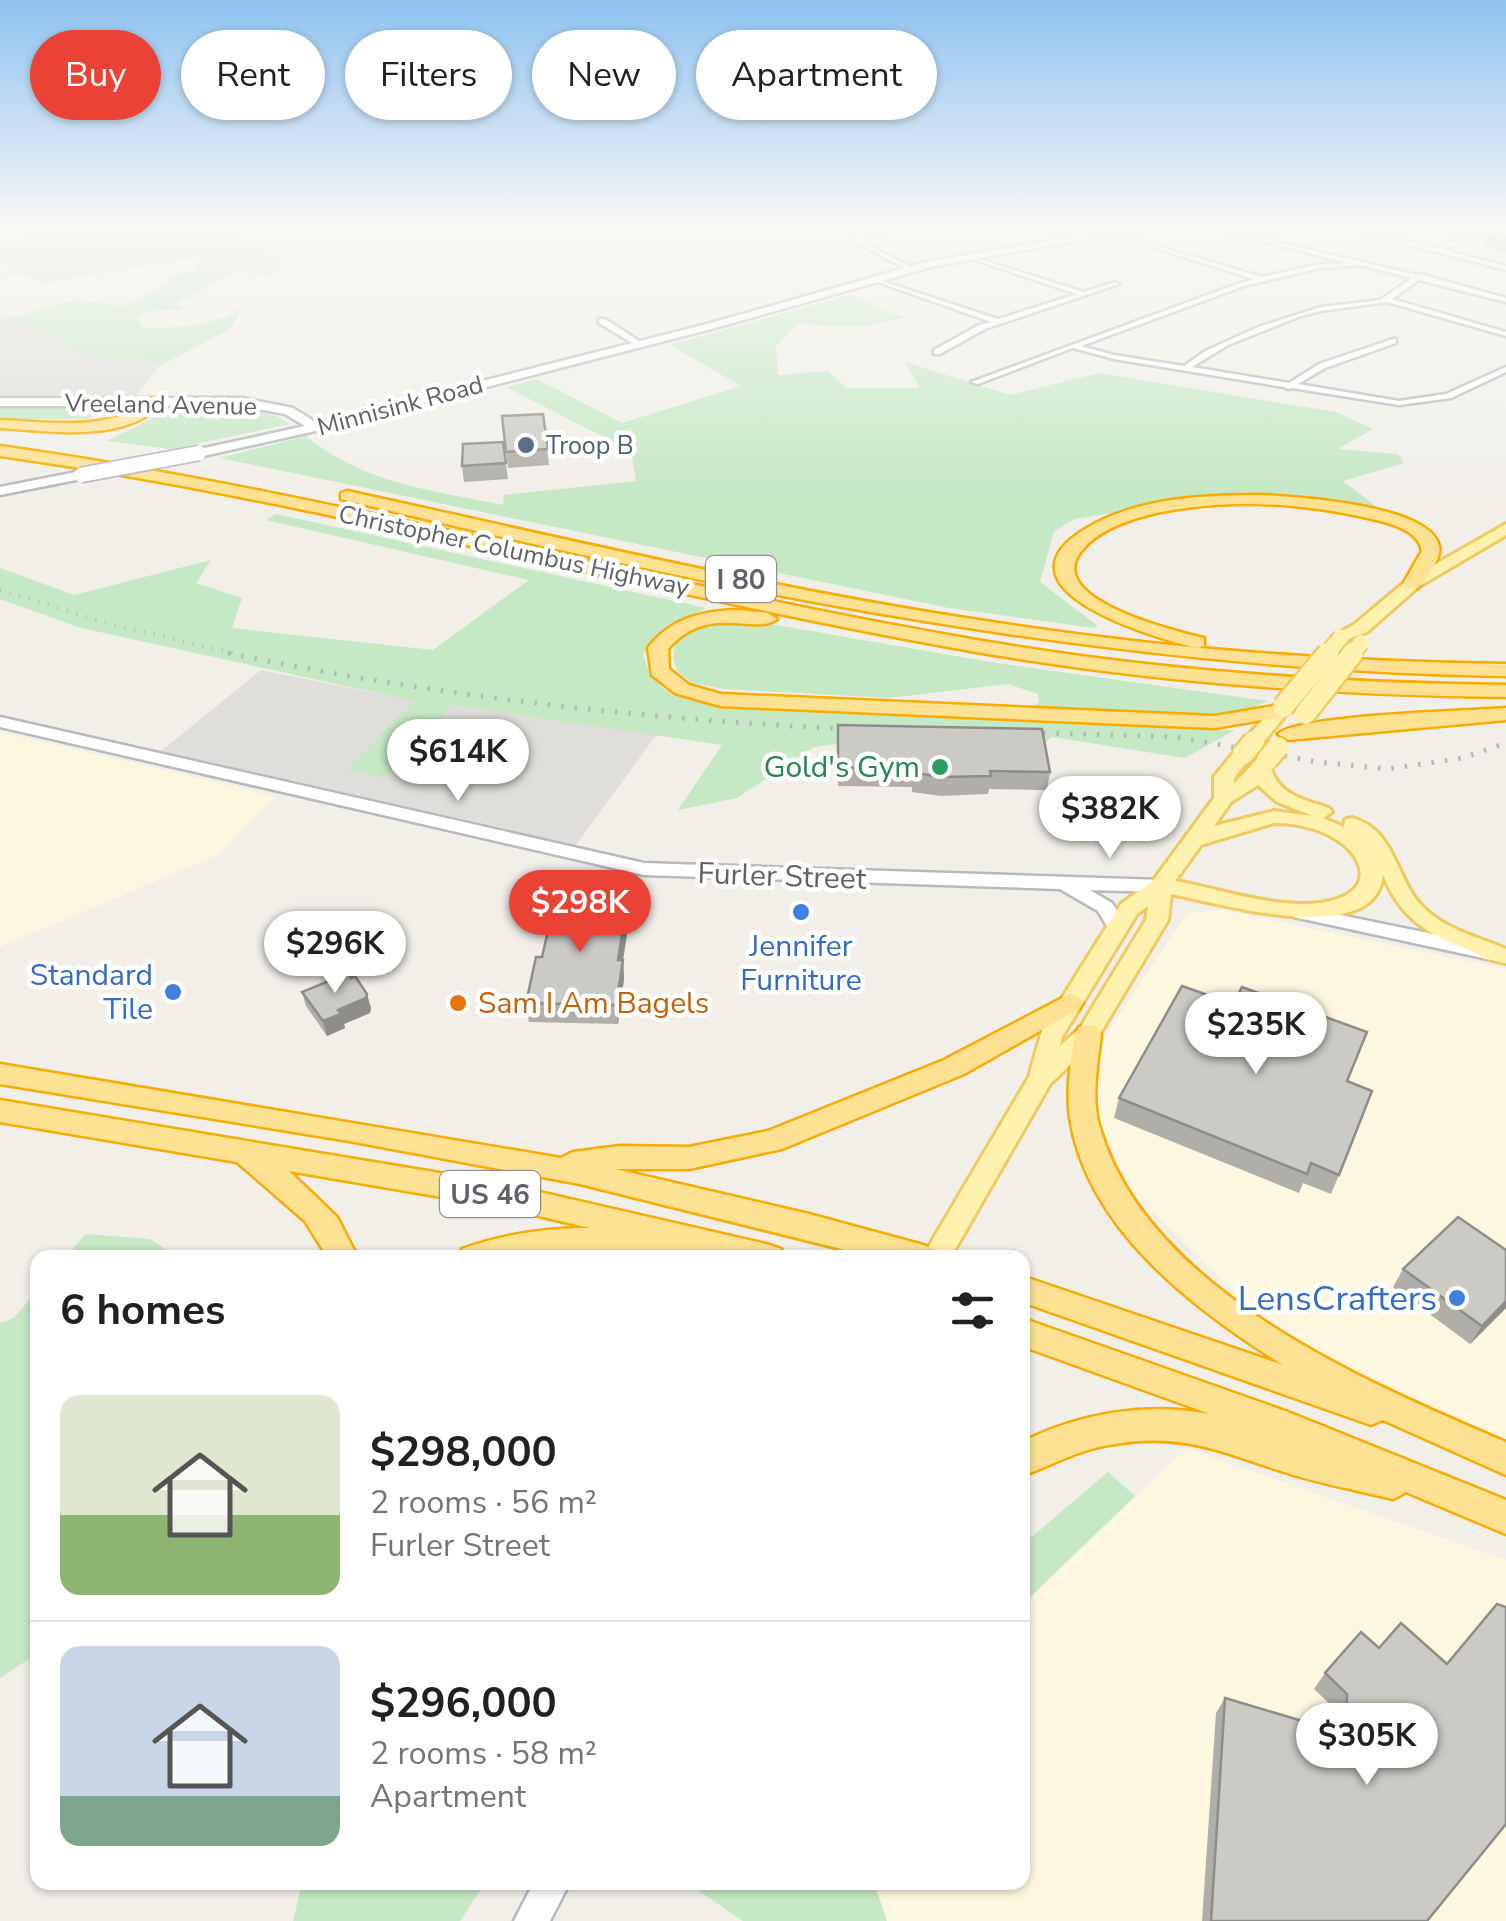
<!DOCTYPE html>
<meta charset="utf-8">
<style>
:root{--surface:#fff;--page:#f2f2f2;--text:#202124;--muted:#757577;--line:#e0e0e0;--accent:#ea4335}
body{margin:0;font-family:"Nunito Sans",sans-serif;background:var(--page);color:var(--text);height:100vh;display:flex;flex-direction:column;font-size:38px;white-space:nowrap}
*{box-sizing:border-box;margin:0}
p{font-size:32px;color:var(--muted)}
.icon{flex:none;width:55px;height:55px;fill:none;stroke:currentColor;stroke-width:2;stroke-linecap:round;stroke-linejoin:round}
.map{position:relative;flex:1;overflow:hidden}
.sheet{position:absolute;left:30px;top:1250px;width:1000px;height:640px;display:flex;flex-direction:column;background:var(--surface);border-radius:20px;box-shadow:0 2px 8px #0004}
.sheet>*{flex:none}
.guide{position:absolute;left:30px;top:30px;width:1000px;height:90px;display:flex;gap:20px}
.price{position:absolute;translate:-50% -85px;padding:0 22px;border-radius:35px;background:#fff;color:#222;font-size:32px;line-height:65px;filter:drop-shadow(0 2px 5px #0008)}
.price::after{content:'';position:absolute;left:50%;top:60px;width:30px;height:22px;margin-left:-15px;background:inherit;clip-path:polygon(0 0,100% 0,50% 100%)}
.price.selected{background:var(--accent);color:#fff}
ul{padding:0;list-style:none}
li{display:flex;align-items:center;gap:30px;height:250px;padding:0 30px}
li+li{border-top:2px solid var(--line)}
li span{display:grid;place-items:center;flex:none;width:280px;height:200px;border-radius:20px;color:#555}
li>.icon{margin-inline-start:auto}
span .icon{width:120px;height:120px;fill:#fffc;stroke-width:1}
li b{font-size:42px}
h2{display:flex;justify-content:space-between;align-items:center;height:120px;padding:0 30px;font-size:42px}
.tag{padding:0 35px;border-radius:45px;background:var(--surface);box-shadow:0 2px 8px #0004;font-size:35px;line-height:90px}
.tag.selected{background:var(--accent);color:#fff}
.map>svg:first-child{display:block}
</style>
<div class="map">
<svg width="1506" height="1921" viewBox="0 0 1506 1921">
<rect width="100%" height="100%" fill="#f1efe8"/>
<g fill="#fef7e0">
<path d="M 0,732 L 241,788 L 275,797 L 218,855 L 0,947 Z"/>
<path d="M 1223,910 L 1506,969 L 1506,1442 L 1349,1375 L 1238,1295 L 1131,1191 L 1095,1112 L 1099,1045 L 1187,913 Z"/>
<path d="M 1186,1448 L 1506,1560 L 1506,1921 L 887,1921 L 874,1883 L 1022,1882 L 1023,1604 Z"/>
</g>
<g fill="#e0deda">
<path d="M 0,312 L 45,331 L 87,357 L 139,358 L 160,366 L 134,397 L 0,398 Z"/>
<path d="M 261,670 L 416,701 L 348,770 L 383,778 L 453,705 L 657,734 L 576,845 L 161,751 Z"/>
</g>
<g fill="#c5e8c5">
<path d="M 43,227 L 249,227 L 232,232 L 285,263 L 268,275 L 235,272 L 177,303 L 183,310 L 148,311 L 136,317 L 144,328 C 179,328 211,327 242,308 L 230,329 L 160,366 L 139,358 L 87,357 L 45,331 L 9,318 L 77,300 L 123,306 L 168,285 L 168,276 L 195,270 L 201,257 L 44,283 L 27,275 L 0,274 L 12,264 L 0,265 L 0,247 Z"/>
<path d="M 849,295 L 905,318 L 859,327 L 798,324 L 776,345 L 778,375 L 828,371 L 846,388 L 920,388 L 905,362 L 1010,395 L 1099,373 L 1336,412 L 1373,429 L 1338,449 L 1398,454 L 1404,463 L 1343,481 L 1381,510 L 1227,494 L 1075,519 L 1054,531 L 1040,582 L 1098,626 L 1094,628 L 949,608 L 220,458 L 306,436 C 365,484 431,490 503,505 L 504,495 L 636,481 L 631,451 L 506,387 L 537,379 L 622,423 L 741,386 L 670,345 Z"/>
<path d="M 0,401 L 115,401 L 114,409 L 87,419 L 0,419 Z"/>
<path d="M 247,409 L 276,416 L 290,424 L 171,449 L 107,441 L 169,410 Z"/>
<path d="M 276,514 L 706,608 L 657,635 L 643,655 C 657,697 678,698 718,705 L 1235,730 L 1185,758 L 1052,737 L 1039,748 L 837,744 L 814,747 L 737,798 L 678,810 L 722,745 L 453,705 L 384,778 L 347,770 L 414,701 L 81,628 L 0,599 L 0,568 L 74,595 L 211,560 L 196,583 L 242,598 L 232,628 L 433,650 L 529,580 L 266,520 Z"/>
<path d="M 753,621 L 990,662 L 1268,701 L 1239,713 L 1211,715 L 1032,707 L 1039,702 L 1038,694 L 1008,684 L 889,698 L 724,689 L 692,683 L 677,671 L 673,656 L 677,639 L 696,628 Z"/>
<path d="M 86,1234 L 150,1239 L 177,1257 L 66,1257 Z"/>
<path d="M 37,1291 L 37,1654 L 0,1678 L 0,1323 L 14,1318 Z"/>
<path d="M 1108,1472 L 1135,1496 L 1023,1604 L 1023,1540 L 1033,1536 Z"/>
<path d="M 302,1883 L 302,1882 L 485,1883 L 460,1921 L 293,1921 Z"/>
<path d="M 687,1883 L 874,1883 L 887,1921 L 743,1921 Z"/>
</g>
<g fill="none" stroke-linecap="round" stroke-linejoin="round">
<g stroke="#b5b8bc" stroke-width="5">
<g id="street">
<path d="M 0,227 L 5,227 L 0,229 Z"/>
<path d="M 897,227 L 912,227 L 872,234 L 860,241 L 913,268 L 913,270 L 909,270 L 852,241 L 868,231 Z"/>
<path d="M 1205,227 L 1214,227 L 1417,275 L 1420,274 L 1506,298 L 1506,302 L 1419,280 L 1392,299 L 1506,332 L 1506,336 L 1387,302 L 1321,311 L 1301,316 L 1228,345 L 1192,367 L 1289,383 L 1319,364 L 1393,339 L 1396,339 L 1396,343 L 1325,368 L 1298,384 L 1399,401 L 1446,394 L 1506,367 L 1506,372 L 1451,398 L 1399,405 L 1292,388 L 1288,389 L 1284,387 L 1114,359 L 1073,348 L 978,384 L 971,382 L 1240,283 L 1254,279 L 1110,234 L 1110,232 L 1262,277 L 1320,264 L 1348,263 ZM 1360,265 L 1412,278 L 1380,300 L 1321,307 L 1261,326 L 1205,351 L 1184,366 L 1114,355 L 1081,346 L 1244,286 L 1320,268 Z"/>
<path d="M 1341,227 L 1350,227 L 1434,248 L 1490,227 L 1498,227 L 1442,250 L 1506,266 L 1506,270 Z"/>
<path d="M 966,255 L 1084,292 L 1116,282 L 1119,284 L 985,329 L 940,354 L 934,354 L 934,350 L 979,325 L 991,322 L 872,280 L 872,278 L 998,319 L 1077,294 L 966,257 Z"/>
<path d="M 599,319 L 605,319 L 644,344 L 637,346 L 599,323 Z"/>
</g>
</g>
<g stroke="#b6babf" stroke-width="5">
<g id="secondary">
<path d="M 1133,227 L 1152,227 L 931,267 L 715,328 L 320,430 L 199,457 L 193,453 L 195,450 L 305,426 L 285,414 L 242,406 L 0,406 L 0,398 L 242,398 L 293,408 L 317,423 L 707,324 L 930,261 Z"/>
<path d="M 81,471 L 87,475 L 86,478 L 0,495 L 0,487 Z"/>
<path d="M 0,717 L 644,863 L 1161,880 L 1170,886 L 1161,892 L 1090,890 L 1112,903 L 1128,928 L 1118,934 L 1111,933 L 1098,911 L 1060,889 L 644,875 L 0,727 Z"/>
<path d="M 1301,907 L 1506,949 L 1506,963 L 1294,917 L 1291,913 Z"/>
<path d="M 534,1882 L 570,1882 L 550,1921 L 514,1921 Z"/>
</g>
</g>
<g stroke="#f2c960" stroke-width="6">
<g id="primary">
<path d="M 1506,524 L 1506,535 L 1418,587 L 1367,632 L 1341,642 L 1332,637 L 1355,624 L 1406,581 Z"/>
<path d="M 1283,702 L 1292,707 L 1289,711 L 1261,745 L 1247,745 L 1247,737 L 1277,703 Z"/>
<path d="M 1243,748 L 1253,754 L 1234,778 L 1234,784 L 1260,756 L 1274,756 L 1277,760 L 1271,768 C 1278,795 1305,800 1329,808 L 1332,812 L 1323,818 L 1344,827 L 1345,820 L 1352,818 C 1396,830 1395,879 1423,907 C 1444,929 1478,937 1506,949 L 1506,963 C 1493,962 1481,955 1469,950 C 1427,934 1399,917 1383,874 C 1377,951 1214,902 1171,894 L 1168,920 L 1096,1040 L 1050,1084 L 950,1258 L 922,1258 L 1029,1077 L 1042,1030 L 1121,904 L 1153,881 L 1214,798 L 1214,777 L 1236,750 ZM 1258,785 L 1277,802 L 1313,816 L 1274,811 L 1214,826 L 1231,802 ZM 1274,823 C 1294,823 1316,827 1334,838 C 1362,854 1375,886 1337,899 C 1291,915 1223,889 1175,881 L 1201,845 ZM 1148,906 L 1146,920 L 1080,1028 L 1060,1046 L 1062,1037 L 1137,914 Z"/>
</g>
</g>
<g stroke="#f9ab00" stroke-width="5">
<g id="highway">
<path d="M 153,398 L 165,401 C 126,444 52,431 0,428 L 0,420 C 51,422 111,433 153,398 Z"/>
<path d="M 0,446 C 328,492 645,583 971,639 C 1148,670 1327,683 1506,685 L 1506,697 C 1327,695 1148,682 971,651 C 645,594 328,502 0,456 Z"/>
<path d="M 347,491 C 559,537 771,589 985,621 C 1158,648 1331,662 1506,664 L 1506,676 C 1111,670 724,592 341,499 L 341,493 Z"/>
<path d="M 1263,495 C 1299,497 1430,505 1439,546 C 1442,560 1426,577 1418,588 L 1406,588 L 1403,584 L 1422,551 C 1418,526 1379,521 1359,516 C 1292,502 1219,499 1152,514 C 1128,520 1101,529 1084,548 C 1037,598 1175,631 1204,638 L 1204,646 L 1197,648 C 1148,636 977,585 1096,523 C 1146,497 1208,495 1263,495 Z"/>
<path d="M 738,610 L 768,613 L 777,619 C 756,636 708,602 668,649 L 669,669 L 689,685 L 721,694 L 1215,716 L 1279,705 L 1289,711 L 1279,717 L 1215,728 L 720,706 L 675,693 L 652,675 L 648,648 C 671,618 702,611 738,610 Z"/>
<path d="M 1506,708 L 1506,720 L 1288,740 L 1278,734 C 1298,715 1468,711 1506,708 Z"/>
<path d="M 1070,994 L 1079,997 L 1083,1003 L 1079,1009 L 964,1074 L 782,1149 L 689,1169 L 615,1169 L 809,1214 L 923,1245 L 934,1249 L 938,1258 L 877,1258 L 580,1184 L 349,1141 L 0,1084 L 0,1064 L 561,1158 L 573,1152 L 620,1146 L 689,1147 L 768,1131 L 944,1060 Z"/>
<path d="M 1088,1025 L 1097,1027 L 1101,1034 C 1098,1063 1091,1096 1099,1125 C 1145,1289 1363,1381 1506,1442 L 1506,1475 L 1383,1420 L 1371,1425 L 1022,1302 L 1022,1276 L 1283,1365 C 1195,1310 1087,1229 1070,1118 C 1066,1090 1071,1062 1075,1034 L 1079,1027 Z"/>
<path d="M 0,1100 L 500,1183 L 770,1245 L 781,1249 L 785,1258 L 714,1258 L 682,1250 L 670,1257 L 571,1253 L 458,1258 L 462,1249 C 504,1234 545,1228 590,1228 L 500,1207 L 289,1171 L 337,1217 L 358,1258 L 328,1258 L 305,1221 L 237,1162 L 0,1122 Z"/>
<path d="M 1022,1318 L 1288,1412 L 1506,1500 L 1506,1534 L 1406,1492 L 1393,1499 C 1356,1490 1317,1483 1281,1471 C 1216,1450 1180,1432 1109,1445 C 1078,1450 1052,1465 1022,1476 L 1022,1442 C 1080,1413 1146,1402 1210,1414 L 1022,1346 Z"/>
</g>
</g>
<use href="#street" fill="#fff" fill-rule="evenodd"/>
<use href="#secondary" fill="#fff" fill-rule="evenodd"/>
<use href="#primary" fill="#fff2af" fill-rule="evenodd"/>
<use href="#highway" fill="#fde293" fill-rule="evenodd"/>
<path stroke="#b6b7b8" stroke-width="4" stroke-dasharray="1 9" stroke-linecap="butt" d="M 0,590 L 103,622 L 240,655"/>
<g stroke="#b6b7b8" stroke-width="5" stroke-dasharray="2.5 11" stroke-linecap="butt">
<path d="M 228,653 C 439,697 651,720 866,730"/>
<path d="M 1016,732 L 1176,737 L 1317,762 L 1388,769 L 1463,758 L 1506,743"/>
</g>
<g stroke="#b6babf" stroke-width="18" stroke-linecap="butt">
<path id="secondary-bridge" d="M 81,475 L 199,453"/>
</g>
<g stroke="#f2c960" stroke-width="19" stroke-linecap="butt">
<g id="primary-bridge-far1">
<path d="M 1326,655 L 1341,637"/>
<path d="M 1351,655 L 1361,643"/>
</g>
</g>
<g stroke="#f2c960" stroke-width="25" stroke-linecap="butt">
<g id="primary-bridge">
<path d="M 1283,707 L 1328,653"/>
<path d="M 1305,714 L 1353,653"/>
<path d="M 1243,754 L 1254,741"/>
<path d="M 1267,760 L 1278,747"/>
</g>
</g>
<use href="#secondary-bridge" stroke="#fff" stroke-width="14"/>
<use href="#primary-bridge-far1" stroke="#fff2af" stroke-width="15"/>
<use href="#primary-bridge" stroke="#fff2af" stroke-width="20"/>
</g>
<g fill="#afaea9">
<path d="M 1506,230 L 1506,251 L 1504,252 L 1484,247 L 1487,237 Z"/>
<path d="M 543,414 L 549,465 L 508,468 L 502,416 Z"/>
<path d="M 503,442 L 508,479 L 464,482 L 462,466 Z"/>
<path d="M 838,725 L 1050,772 L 1047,790 L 989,789 L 988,794 L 941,796 L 912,792 L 912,787 L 838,786 Z"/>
<path d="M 629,921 L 623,960 L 624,979 L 618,1024 L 529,1022 L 526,1003 L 542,957 Z"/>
<path d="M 302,992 L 371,1008 L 370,1013 L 344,1024 L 345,1028 L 327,1036 L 306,1006 Z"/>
<path d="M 1347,1081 L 1339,1175 L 1331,1194 L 1303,1183 L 1299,1193 L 1114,1118 L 1119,1098 Z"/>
<path d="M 1506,1250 L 1506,1308 L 1470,1344 L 1393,1287 L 1403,1269 Z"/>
<path d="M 1361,1632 L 1427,1921 L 1202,1921 L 1216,1713 L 1225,1698 L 1335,1731 L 1335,1709 L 1314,1689 L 1325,1673 Z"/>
</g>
<g fill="#8f8d8a">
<path d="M 627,902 L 629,921 L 620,979 L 618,960 Z"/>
<path d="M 623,960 L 624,979 L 618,1024 L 616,1005 Z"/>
<path d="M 367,994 L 371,1008 L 370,1013 L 344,1024 L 345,1028 L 327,1036 L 323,1021 L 338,1010 Z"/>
<path d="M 1506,1301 L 1506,1308 L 1470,1344 L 1482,1326 Z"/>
</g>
<g fill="#cccac5" stroke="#8f8d8a" stroke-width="2.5">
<path d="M 1506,230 L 1506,242 L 1487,237 Z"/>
<path d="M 543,414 L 548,449 L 506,452 L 502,416 Z"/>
<path d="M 503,442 L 506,463 L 462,466 L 463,444 Z"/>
<path d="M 838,725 L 1042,729 L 1050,772 L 990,771 L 991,776 L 944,777 L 914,773 L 914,769 L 838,767 Z"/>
<path d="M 555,900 L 627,902 L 618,960 L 623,960 L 616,1005 L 526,1003 L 536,957 L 542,957 Z"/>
<path d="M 348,973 L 351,978 L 355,976 L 367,994 L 366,998 L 338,1010 L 341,1014 L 323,1021 L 302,992 Z"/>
<path d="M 1182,986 L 1233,1004 L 1242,987 L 1367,1032 L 1347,1081 L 1372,1091 L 1339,1175 L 1311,1163 L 1307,1174 L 1119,1098 Z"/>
<path d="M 1458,1217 L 1506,1250 L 1506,1301 L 1482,1326 L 1403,1269 Z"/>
<path d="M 1497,1604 L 1506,1607 L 1506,1824 L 1427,1921 L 1211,1921 L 1225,1698 L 1346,1734 L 1347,1694 L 1325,1673 L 1361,1632 L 1379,1648 L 1401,1623 L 1447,1664 Z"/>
</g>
<linearGradient id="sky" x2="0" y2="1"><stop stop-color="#8fc3f1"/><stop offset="0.46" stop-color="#f9f8f5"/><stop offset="1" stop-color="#f9f8f5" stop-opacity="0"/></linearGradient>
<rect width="1506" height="496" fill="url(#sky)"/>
<circle fill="#5c6f8a" stroke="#fff" stroke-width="4" cx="526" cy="445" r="10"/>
<circle fill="#2e9e5b" stroke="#fff" stroke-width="4" cx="940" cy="767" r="10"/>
<g fill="#3f7fe0" stroke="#fff" stroke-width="4">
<circle cx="801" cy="912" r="10"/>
<circle cx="173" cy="992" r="10"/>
<circle cx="1457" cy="1298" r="10"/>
</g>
<circle fill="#e8710a" stroke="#fff" stroke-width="4" cx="458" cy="1003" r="10"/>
<g text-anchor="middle" stroke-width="9" stroke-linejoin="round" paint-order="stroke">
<g font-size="25" fill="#5f6368" stroke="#fff">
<text transform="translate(161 404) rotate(1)" y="9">Vreeland Avenue</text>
<text transform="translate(400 405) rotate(-15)" y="9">Minnisink Road</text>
<text transform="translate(514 550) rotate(12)" y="9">Christopher Columbus Highway</text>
</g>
<g font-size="25" fill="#4e5e75" stroke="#fff" text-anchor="start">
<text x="546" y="454">Troop B</text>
</g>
<g fill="#fff" stroke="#8f9295" stroke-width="2.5">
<rect x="706" y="556" width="70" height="46" rx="8"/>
<rect x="440" y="1171" width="100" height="46" rx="8"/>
</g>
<g font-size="28" font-weight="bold" fill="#5f6368">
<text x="741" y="589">I 80</text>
<text x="490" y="1204">US 46</text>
</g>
<g font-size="30" fill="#27864d" stroke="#fff" text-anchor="end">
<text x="920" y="777">Gold's Gym</text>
</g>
<g font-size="30" fill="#5f6368" stroke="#fff">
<text transform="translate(782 876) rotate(2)" y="10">Furler Street</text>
</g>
<g font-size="30" fill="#366cbe" stroke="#fff">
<text x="801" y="956">Jennifer<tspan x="801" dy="34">Furniture</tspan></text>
<text x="153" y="985" text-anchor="end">Standard<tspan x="153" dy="34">Tile</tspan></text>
</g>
<g font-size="30" fill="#c56008" stroke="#fff" text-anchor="start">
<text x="478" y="1013">Sam I Am Bagels</text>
</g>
<g font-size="35" fill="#366cbe" stroke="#fff" text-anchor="end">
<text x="1437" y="1310">LensCrafters</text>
</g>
</g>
</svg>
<b class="price" style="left:458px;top:804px">$614K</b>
<b class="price" style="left:1110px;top:861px">$382K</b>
<b class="price selected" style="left:580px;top:955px">$298K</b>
<b class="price" style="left:335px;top:996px">$296K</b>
<b class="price" style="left:1256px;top:1077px">$235K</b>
<b class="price" style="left:1367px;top:1788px">$305K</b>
<div class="guide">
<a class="tag selected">Buy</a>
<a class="tag">Rent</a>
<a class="tag">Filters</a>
<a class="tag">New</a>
<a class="tag">Apartment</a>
</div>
<section class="sheet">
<h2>6 homes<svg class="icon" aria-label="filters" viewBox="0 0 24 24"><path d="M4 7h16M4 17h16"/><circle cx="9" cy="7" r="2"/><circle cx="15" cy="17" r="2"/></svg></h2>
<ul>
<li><span style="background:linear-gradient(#dfe7d0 60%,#8fb573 0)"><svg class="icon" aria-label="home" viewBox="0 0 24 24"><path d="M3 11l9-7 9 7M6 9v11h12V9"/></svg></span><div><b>$298,000</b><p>2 rooms · 56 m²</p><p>Furler Street</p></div></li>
<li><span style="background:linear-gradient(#c9d6e8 75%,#7fa58c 0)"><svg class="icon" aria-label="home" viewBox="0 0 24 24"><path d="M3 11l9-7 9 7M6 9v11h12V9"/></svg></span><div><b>$296,000</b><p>2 rooms · 58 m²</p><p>Apartment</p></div></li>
</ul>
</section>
</div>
